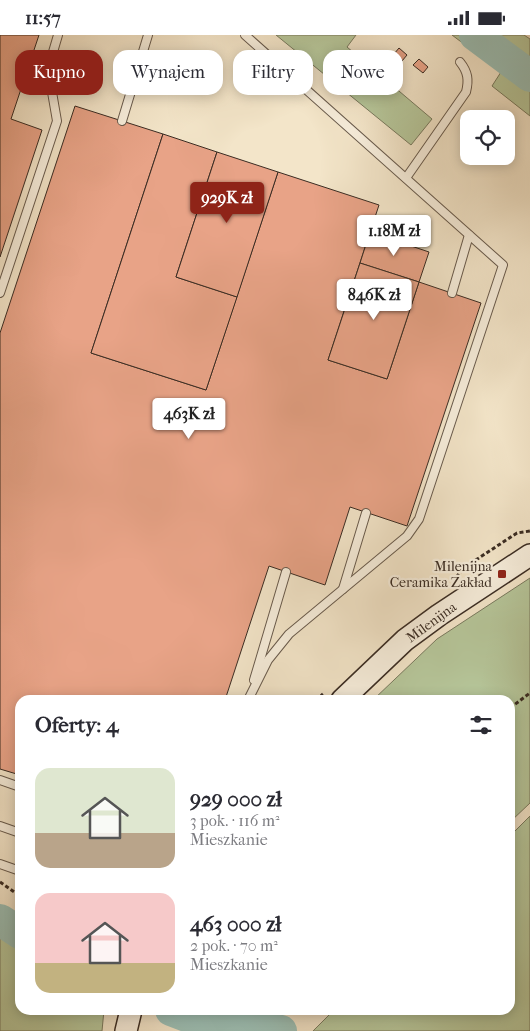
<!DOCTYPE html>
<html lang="pl">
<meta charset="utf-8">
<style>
:root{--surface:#fff;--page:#f7f7f7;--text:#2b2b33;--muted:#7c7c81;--accent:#8f2418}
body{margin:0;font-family:"IM FELL French Canon",serif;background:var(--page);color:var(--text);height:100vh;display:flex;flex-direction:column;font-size:19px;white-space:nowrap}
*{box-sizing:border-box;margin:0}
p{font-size:16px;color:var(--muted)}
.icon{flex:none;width:28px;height:28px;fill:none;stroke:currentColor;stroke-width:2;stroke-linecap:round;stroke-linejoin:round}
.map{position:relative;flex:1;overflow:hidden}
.sheet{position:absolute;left:15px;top:660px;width:500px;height:320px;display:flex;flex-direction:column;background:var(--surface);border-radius:15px;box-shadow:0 2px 12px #0003}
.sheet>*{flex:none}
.hud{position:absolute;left:15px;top:15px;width:500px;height:45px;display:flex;gap:10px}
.tools{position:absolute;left:460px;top:75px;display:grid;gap:10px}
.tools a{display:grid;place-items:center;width:55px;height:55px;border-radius:10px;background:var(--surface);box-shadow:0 2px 12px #0003;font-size:25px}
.price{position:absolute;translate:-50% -42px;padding:0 11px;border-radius:5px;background:#fff;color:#222;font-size:16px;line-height:32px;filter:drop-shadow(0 1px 2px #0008)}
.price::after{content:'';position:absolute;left:50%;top:30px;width:15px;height:11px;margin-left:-8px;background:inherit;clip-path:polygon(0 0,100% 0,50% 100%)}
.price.selected{background:var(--accent);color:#fff}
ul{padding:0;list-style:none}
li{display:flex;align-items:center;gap:15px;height:125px;padding:0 20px}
li span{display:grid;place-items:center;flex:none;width:140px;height:100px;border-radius:15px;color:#555}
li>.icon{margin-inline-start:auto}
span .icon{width:60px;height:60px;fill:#fffc;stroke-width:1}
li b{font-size:21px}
h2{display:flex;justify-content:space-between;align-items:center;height:60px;padding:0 20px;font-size:21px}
.pill{padding:0 18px;border-radius:15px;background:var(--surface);box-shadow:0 2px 12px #0003;font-size:18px;line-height:45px}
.pill.selected{background:var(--accent);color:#fff}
.status{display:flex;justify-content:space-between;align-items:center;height:35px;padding:0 25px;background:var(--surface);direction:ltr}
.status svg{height:14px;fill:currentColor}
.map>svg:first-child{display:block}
</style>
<div class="status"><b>11:57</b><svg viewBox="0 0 49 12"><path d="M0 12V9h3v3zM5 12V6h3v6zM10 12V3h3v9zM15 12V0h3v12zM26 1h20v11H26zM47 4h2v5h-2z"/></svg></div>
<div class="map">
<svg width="530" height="996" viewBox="0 0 530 996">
<rect width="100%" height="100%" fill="#f3e5c9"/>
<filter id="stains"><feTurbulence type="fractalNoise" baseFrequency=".004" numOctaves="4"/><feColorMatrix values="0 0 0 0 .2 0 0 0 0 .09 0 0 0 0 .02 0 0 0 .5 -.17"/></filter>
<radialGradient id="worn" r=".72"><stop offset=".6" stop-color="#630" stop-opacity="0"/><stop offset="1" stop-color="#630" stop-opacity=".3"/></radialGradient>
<g fill="#b6c69a" stroke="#78795e">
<path d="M 276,0 L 356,0 L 347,12 L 432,84 L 411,110 Z"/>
<path d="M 452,0 L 524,0 L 530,4 L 530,81 L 492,51 L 501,37 Z"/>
<path d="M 530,543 L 530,768 L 510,787 L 510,665 L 373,665 L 437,604 Z"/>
<path d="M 530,781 L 530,996 L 313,996 L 334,975 L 510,975 L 510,801 Z"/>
<path d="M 0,895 L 20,908 L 20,975 L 104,975 L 102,996 L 0,996 Z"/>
</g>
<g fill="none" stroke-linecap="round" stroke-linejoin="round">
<g stroke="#9bbfb5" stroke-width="32">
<path d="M 475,0 L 530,41"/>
<path d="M 0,885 L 20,898"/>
<path d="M 171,975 L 207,989 L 265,992 L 281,996"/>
</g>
</g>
<g fill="#e8a387" stroke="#3a2c23">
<path d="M 0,0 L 39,0 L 11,84 L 42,95 L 0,222 Z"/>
<path d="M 399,13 L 407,20 L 402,26 L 394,19 Z"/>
<path d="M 419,24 L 428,32 L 423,38 L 413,30 Z"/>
<path d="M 75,71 L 163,99 L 91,318 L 206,355 L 278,137 L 379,170 L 328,325 L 387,344 L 419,247 L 481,268 L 407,491 L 350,472 L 325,550 L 269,531 L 225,665 L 20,665 L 20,740 L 0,734 L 0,298 Z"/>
<path d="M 163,99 L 217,117 L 176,242 L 237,262 L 206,355 L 91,318 Z"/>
<path d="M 217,117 L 278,137 L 237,262 L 176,242 Z"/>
<path d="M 370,197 L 429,217 L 419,247 L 360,228 Z"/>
<path d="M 360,228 L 419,247 L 387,344 L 328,325 Z"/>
</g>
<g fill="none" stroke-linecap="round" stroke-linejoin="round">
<g stroke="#685a4c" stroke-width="10">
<g id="lane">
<path d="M 245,0 L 503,230 L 419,484 L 407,501 L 289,599 L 268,625 L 248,665"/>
<path d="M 122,86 L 148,0"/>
<path d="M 406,143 L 466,57 C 469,45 468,37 460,27"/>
<path d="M 0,258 L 57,86 L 48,34 L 58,0"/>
<path d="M 452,258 L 469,200"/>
<path d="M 343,554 L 366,478"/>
<path d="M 254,645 L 286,537"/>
<path d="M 0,745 L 20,752"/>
<path d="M 0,791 L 20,798"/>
<path d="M 0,829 L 20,836"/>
</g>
</g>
<g stroke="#3a2c23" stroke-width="24">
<g id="secondary">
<path d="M 342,665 L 405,605 L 439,580 L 530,520"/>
<path d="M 126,996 L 131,975"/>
</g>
</g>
<g stroke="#3a2c23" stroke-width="3" stroke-dasharray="4 2.5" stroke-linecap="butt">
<path d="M 452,547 L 465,532 L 517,498 L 530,496"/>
<path d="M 316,665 L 323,659"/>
<path d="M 510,673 L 530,658"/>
<path d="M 0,847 L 20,861"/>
</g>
<use href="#lane" stroke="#f7eedc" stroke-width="8"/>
<use href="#secondary" stroke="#f7eedc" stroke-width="21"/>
</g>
<rect fill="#8f2418" stroke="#f7eedc" stroke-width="2" x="497" y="534" width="10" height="10" rx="2.5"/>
<g text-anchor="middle" stroke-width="4.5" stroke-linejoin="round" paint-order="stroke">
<g font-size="14" fill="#3a2c23" stroke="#f7eedc" text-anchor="end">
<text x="492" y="536">Milenijna<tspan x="492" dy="16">Ceramika Zakład</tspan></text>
</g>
<g font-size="14" fill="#3a2c23" stroke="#f7eedc">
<text transform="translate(431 587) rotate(-36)" y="5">Milenijna</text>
</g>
</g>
<rect width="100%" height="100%" filter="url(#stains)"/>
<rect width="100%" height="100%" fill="url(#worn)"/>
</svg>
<div class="tools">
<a><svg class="icon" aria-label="locate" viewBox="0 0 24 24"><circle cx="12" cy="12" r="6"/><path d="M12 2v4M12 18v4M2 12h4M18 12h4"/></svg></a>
</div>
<b class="price selected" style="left:227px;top:189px">929K zł</b>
<b class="price" style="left:394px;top:222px">1.18M zł</b>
<b class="price" style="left:374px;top:286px">846K zł</b>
<b class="price" style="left:189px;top:405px">463K zł</b>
<div class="hud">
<a class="pill selected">Kupno</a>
<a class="pill">Wynajem</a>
<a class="pill">Filtry</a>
<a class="pill">Nowe</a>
</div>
<section class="sheet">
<h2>Oferty: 4<svg class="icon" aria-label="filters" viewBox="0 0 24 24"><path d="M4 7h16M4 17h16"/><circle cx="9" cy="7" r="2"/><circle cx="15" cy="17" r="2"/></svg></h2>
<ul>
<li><span style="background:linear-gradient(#dfe7d0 65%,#b9a48a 0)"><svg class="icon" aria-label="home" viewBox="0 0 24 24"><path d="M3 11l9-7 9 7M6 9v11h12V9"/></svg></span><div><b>929 000 zł</b><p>3 pok. · 116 m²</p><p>Mieszkanie</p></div></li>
<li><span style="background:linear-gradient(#f6c9c9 70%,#c2b280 0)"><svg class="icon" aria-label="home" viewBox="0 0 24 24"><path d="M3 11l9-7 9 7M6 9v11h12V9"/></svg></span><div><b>463 000 zł</b><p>2 pok. · 70 m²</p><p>Mieszkanie</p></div></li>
</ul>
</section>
</div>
